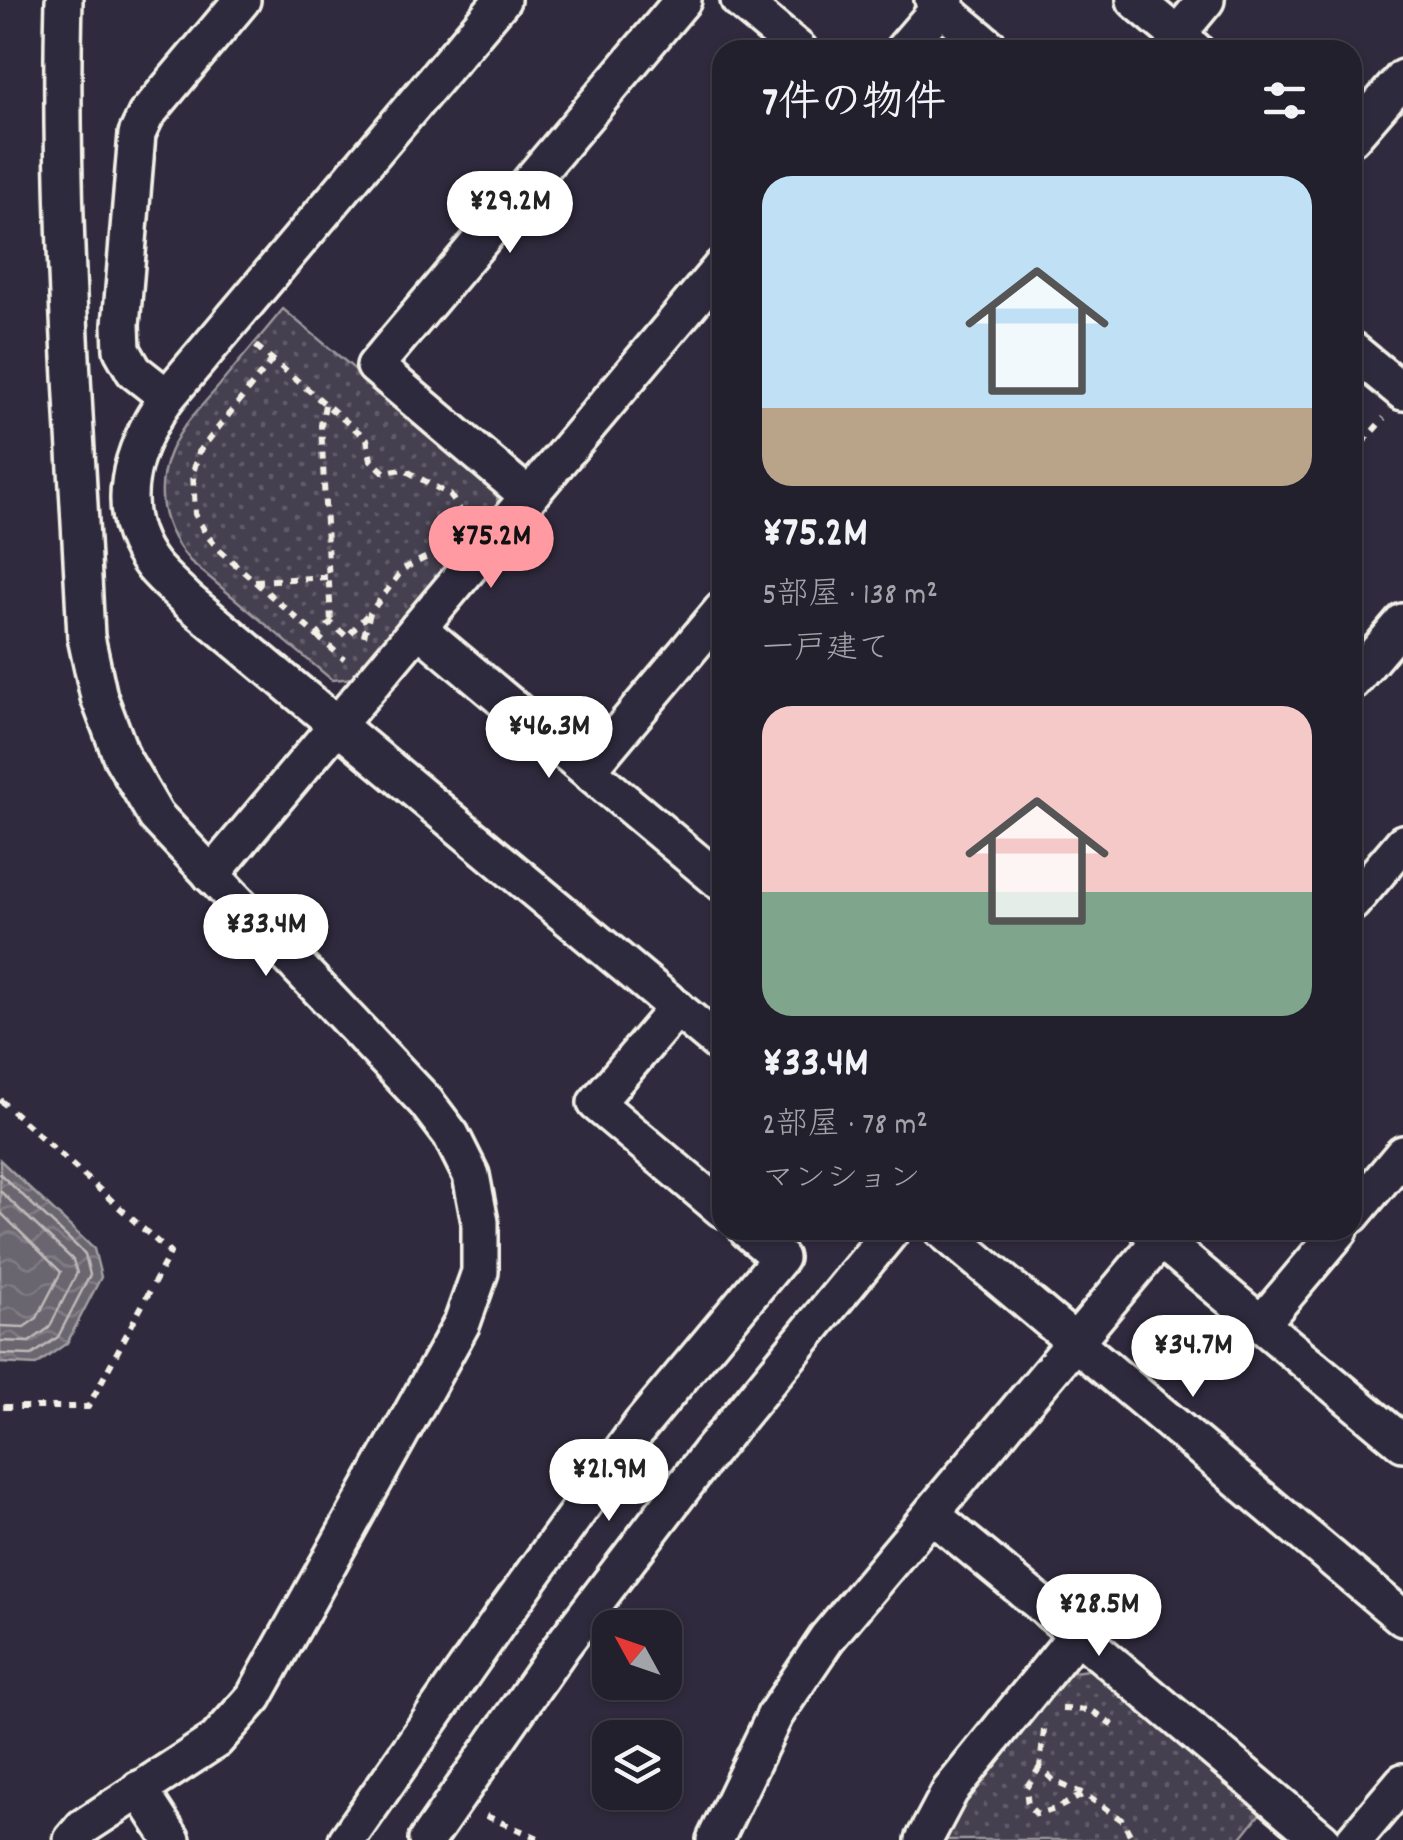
<!DOCTYPE html>
<html lang="ja">
<meta charset="utf-8">
<style>
:root{--surface:#23202e;--page:#2f2d3a;--text:#f1f3f6;--muted:#a3a3aa;--line:#403e4a;--accent:#ff9aa2}
body{margin:0;font-family:Dekko,"Klee One",sans-serif;background:var(--page);color:var(--text);height:100vh;display:flex;flex-direction:column;font-size:38px;white-space:nowrap}
*{box-sizing:border-box;margin:0}
p{font-size:32px;color:var(--muted)}
.icon{flex:none;width:55px;height:55px;fill:none;stroke:currentColor;stroke-width:2;stroke-linecap:round;stroke-linejoin:round}
.map{position:relative;flex:1;overflow:hidden}
.side{position:absolute;left:712px;top:40px;width:650px;height:1200px;display:flex;flex-direction:column;background:var(--surface);border-radius:30px;box-shadow:0 2px 8px #0004,0 0 0 2px var(--line)}
.side>*{flex:none}
.needle{width:65px;rotate:310deg}
.buttons{position:absolute;left:592px;top:1610px;display:grid;gap:20px}
.buttons a{display:grid;place-items:center;width:90px;height:90px;border-radius:20px;background:var(--surface);box-shadow:0 2px 8px #0004,0 0 0 2px var(--line);font-size:50px}
.price{position:absolute;translate:-50% -85px;padding:0 22px;border-radius:35px;background:#fff;color:#222;font-size:32px;line-height:65px;filter:drop-shadow(0 2px 5px #0008)}
.price::after{content:'';position:absolute;left:50%;top:60px;width:30px;height:22px;margin-left:-15px;background:inherit;clip-path:polygon(0 0,100% 0,50% 100%)}
.price.on{background:var(--accent);color:#111}
ul{padding:0;list-style:none}
li{display:grid;align-content:center;gap:20px;height:530px;padding:0 50px}
li span{display:grid;place-items:center;height:310px;border-radius:30px;color:#555}
li>.icon{margin-inline-start:auto}
span .icon{width:180px;height:180px;fill:#fffc;stroke-width:1}
li b{font-size:42px}
h2{display:flex;justify-content:space-between;align-items:center;height:120px;padding:0 50px;font-size:42px}
.map>svg:first-child{display:block}
</style>
<div class="map">
<svg width="1403" height="1840" viewBox="0 0 1403 1840">
<defs>
<pattern id="park-dots" width="8" height="8" patternUnits="userSpaceOnUse" patternTransform="scale(2.5)"><rect width="8" height="8" fill="#454050"/><path d="M2 2h.1M6 6h.1" fill="none" stroke="#605c69" stroke-width="1.8" stroke-linecap="round"/></pattern>
<pattern id="water-waves" width="16" height="10" patternUnits="userSpaceOnUse" patternTransform="scale(2.5)"><rect width="16" height="10" fill="#6a6670"/><path d="M0 5q4-4 8 0t8 0" fill="none" stroke="#807c84"/></pattern>
</defs>
<rect width="100%" height="100%" fill="#2f2a3d"/>
<filter id="ink" filterUnits="userSpaceOnUse"><feTurbulence type="fractalNoise" baseFrequency=".01" numOctaves="2"/><feDisplacementMap in="SourceGraphic" scale="20" xChannelSelector="R" yChannelSelector="G"/><feConvolveMatrix kernelMatrix="1 2 1 2 8 2 1 2 1" color-interpolation-filters="sRGB"/></filter>
<g filter="url(#ink)">
<g fill="url(#park-dots)" stroke="#9c989c" stroke-width="2.5">
<path d="M 283,309 L 496,488 L 498,504 L 354,678 L 332,680 L 190,561 C 154,519 153,472 184,427 C 194,413 207,400 219,386 C 240,360 262,335 283,309 Z"/>
<path d="M 1094,1669 L 1263,1810 L 1239,1840 L 939,1840 L 993,1761 L 1067,1673 Z"/>
</g>
<path fill="url(#water-waves)" stroke="#a19ea0" stroke-width="2.5" d="M 0,1160 L 94,1249 L 101,1277 L 67,1343 L 36,1365 L 0,1363 Z"/>
<g fill="none" stroke-linecap="round" stroke-linejoin="round">
<g stroke="#bdb9b8" stroke-width="2.5">
<path d="M 0,1174 L 85,1254 L 90,1275 L 58,1337 L 32,1355 L 0,1354"/>
<path d="M 0,1191 L 73,1260 L 77,1273 L 49,1328 L 29,1342 L 0,1341"/>
<path d="M 0,1212 L 61,1272 L 37,1318 L 24,1327 L 0,1326"/>
</g>
<g stroke="#f4f1e8" stroke-width="42">
<g id="minor">
<path d="M 64,0 C 58,212 76,425 86,637 L 99,697 L 122,758 L 156,816 L 426,1102 L 451,1135 L 471,1175 L 480,1222 L 480,1272 L 462,1323 L 254,1697 L 216,1740 L 83,1827 L 72,1840"/>
<path d="M 502,0 L 167,397 C 131,448 110,511 153,566 C 163,578 176,589 187,600 L 722,1046"/>
<path d="M 739,0 L 799,50"/>
<path d="M 933,0 L 993,50"/>
<path d="M 1135,0 L 1195,50"/>
<path d="M 1177,35 L 1206,0"/>
<path d="M 903,50 L 946,0"/>
<path d="M 1352,137 L 1403,78"/>
<path d="M 1352,350 L 1403,392"/>
<path d="M 167,397 L 134,371 L 122,350 L 121,325 L 137,134 L 146,115 L 242,0"/>
<path d="M 528,496 L 375,366 L 683,0"/>
<path d="M 418,628 L 722,883"/>
<path d="M 1352,682 L 1403,622"/>
<path d="M 588,770 L 722,610"/>
<path d="M 211,875 L 722,266"/>
<path d="M 1352,903 L 1403,843"/>
<path d="M 677,1008 L 596,1103 L 722,1209"/>
<path d="M 1352,1215 L 1403,1154"/>
<path d="M 942,1230 L 1403,1618"/>
<path d="M 1149,1230 L 1403,1443"/>
<path d="M 1261,1324 L 1340,1230"/>
<path d="M 1077,1634 L 1322,1840"/>
<path d="M 139,1789 L 172,1840"/>
<path d="M 347,1840 L 504,1614 L 640,1426 L 780,1258 L 747,1230"/>
<path d="M 427,1840 L 562,1646 L 710,1452 L 892,1230"/>
<path d="M 715,1840 L 775,1715 L 827,1638 L 1161,1239"/>
<path d="M 924,1840 L 950,1791 L 1077,1634 L 931,1514"/>
<path d="M 1354,1840 L 1403,1782"/>
</g>
</g>
<g stroke="#f4f1e8" stroke-width="6" stroke-dasharray="8 8" stroke-linecap="butt">
<path d="M 256,346 L 367,439 L 371,460 L 384,472 L 403,469 L 450,495 L 461,512 L 456,526"/>
<path d="M 272,360 L 199,452 L 193,473 L 195,514 L 206,534 L 220,551 L 317,636 L 331,623 L 347,637 L 367,615"/>
<path d="M 325,405 L 321,425 L 331,623"/>
<path d="M 1352,455 L 1384,418"/>
<path d="M 255,581 L 329,577"/>
<path d="M 317,636 L 344,659"/>
<path d="M 364,636 L 370,613 L 403,569 L 433,554"/>
<path d="M 0,1100 L 170,1253 L 88,1407 L 0,1407"/>
<path d="M 1062,1709 L 1091,1710 L 1117,1728"/>
<path d="M 1044,1730 L 1040,1767 L 1055,1782 L 1084,1794 L 1122,1820 L 1133,1840"/>
<path d="M 1040,1767 L 1026,1788 L 1028,1806 L 1037,1814 L 1056,1809 L 1084,1794"/>
<path d="M 486,1816 L 543,1840"/>
</g>
<use href="#minor" stroke="#2f2a3d" stroke-width="35"/>
</g>
</g>
</svg>
<div class="buttons">
<a><svg class="needle" viewBox="-14 -14 28 28"><path d="M0-13l5 13h-10z" fill="#e53935"/><path d="M0 13l5-13h-10z" fill="#a3a3aa"/></svg></a>
<a><svg class="icon" aria-label="layers" viewBox="0 0 24 24"><path d="M12 4l9 5-9 5-9-5zM3 14l9 5 9-5"/></svg></a>
</div>
<b class="price" style="left:510px;top:256px">¥29.2M</b>
<b class="price on" style="left:491px;top:591px">¥75.2M</b>
<b class="price" style="left:549px;top:781px">¥46.3M</b>
<b class="price" style="left:266px;top:979px">¥33.4M</b>
<b class="price" style="left:1193px;top:1400px">¥34.7M</b>
<b class="price" style="left:609px;top:1524px">¥21.9M</b>
<b class="price" style="left:1099px;top:1659px">¥28.5M</b>
<section class="side">
<h2>7件の物件<svg class="icon" aria-label="filters" viewBox="0 0 24 24"><path d="M4 7h16M4 17h16"/><circle cx="9" cy="7" r="2"/><circle cx="15" cy="17" r="2"/></svg></h2>
<ul>
<li><span style="background:linear-gradient(#bfe0f5 75%,#b9a48a 0)"><svg class="icon" aria-label="home" viewBox="0 0 24 24"><path d="M3 11l9-7 9 7M6 9v11h12V9"/></svg></span><div><b>¥75.2M</b><p>5部屋 · 138 m²</p><p>一戸建て</p></div></li>
<li><span style="background:linear-gradient(#f6c9c9 60%,#7fa58c 0)"><svg class="icon" aria-label="home" viewBox="0 0 24 24"><path d="M3 11l9-7 9 7M6 9v11h12V9"/></svg></span><div><b>¥33.4M</b><p>2部屋 · 78 m²</p><p>マンション</p></div></li>
</ul>
</section>
</div>
